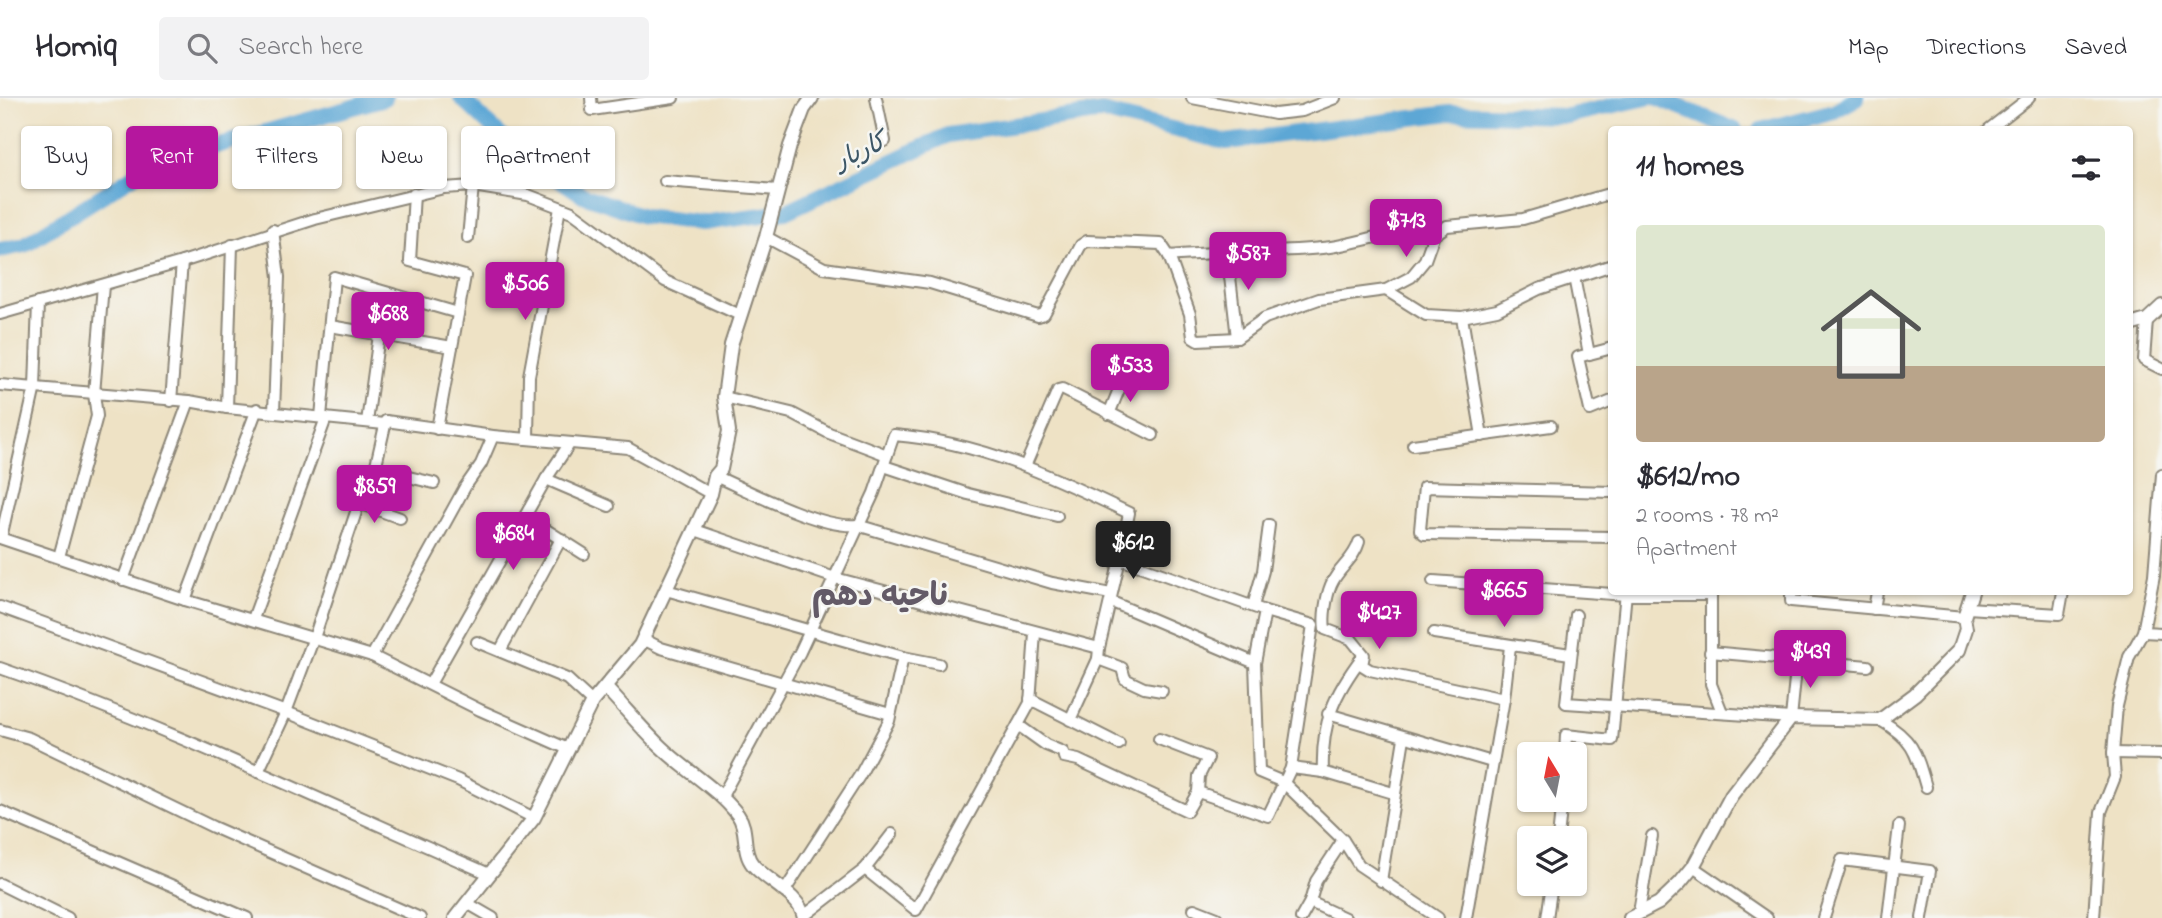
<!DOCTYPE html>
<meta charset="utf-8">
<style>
:root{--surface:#fff;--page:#f2f2f3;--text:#2b2b33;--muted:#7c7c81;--line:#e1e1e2;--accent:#b5179e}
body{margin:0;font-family:"Indie Flower","Playpen Sans Arabic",sans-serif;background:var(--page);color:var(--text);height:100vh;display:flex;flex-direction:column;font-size:26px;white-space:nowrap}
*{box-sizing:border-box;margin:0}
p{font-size:23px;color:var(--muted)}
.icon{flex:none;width:38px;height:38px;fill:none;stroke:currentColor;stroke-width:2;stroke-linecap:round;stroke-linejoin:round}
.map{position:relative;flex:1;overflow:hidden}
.details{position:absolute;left:1608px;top:28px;width:525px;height:469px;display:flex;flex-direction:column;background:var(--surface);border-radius:7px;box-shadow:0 2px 5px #0004}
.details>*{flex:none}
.guide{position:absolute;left:21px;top:28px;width:665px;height:63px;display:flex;gap:14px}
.needle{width:46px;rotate:350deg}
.tools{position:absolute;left:1517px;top:644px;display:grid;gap:14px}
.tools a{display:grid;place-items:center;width:70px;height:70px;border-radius:7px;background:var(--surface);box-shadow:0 2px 5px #0004;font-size:35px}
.price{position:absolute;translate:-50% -60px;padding:0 16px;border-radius:7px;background:var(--accent);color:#fff;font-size:23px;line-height:46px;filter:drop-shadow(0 2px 4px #0008)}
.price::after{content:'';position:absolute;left:50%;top:42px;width:21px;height:16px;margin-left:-10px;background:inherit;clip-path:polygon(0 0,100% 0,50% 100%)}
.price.active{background:#222;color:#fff}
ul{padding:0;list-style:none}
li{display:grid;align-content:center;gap:14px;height:371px;padding:0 28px}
li span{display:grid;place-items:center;height:217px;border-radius:7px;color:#555}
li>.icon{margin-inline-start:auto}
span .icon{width:126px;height:126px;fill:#fffc;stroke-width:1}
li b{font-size:30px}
h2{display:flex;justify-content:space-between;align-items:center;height:84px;padding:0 28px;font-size:30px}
.tag{padding:0 24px;border-radius:7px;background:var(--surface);box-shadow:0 2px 5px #0004;font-size:24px;line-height:63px}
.tag.active{background:var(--accent);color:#fff}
header{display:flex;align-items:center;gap:42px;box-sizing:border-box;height:98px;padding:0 35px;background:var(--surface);border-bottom:2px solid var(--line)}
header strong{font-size:33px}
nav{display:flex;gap:38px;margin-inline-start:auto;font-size:24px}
.search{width:490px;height:63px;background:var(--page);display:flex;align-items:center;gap:18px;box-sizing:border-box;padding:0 24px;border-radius:7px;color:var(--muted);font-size:26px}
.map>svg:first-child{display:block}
</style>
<header>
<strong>Homiq</strong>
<div class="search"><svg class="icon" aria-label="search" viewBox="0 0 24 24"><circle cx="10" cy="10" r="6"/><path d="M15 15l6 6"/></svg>Search here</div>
<nav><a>Map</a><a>Directions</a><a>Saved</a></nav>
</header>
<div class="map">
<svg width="2162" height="820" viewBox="0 0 2162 820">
<rect width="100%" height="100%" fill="#f6f6f2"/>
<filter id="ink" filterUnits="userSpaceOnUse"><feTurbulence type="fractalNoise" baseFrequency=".0143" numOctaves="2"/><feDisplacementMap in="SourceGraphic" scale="14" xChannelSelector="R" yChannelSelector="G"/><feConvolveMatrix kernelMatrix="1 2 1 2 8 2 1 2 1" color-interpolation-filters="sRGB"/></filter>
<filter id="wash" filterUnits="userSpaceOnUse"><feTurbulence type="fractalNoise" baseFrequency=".00686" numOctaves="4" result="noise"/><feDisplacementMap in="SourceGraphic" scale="28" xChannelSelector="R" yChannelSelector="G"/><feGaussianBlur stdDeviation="1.57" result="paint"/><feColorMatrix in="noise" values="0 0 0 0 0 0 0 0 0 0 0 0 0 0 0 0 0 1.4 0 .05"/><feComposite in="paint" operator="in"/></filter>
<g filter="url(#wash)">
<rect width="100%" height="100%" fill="#eee2c5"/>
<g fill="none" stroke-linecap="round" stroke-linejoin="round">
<g stroke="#5da7d5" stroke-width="16">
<path d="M 461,0 L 518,54 L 583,97 L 643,118 L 702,125 L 785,114 L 948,37 L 1102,14 L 1226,44 L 1450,15 L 1567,18 L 1646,0"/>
<path d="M 1658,0 L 1735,32"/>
<path d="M 1761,32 L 1834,13 L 1857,0"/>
<path d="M 0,152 L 24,147 L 152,66 L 385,0"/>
</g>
</g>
</g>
<g filter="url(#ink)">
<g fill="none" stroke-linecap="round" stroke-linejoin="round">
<g stroke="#8c8678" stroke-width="14">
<g id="minor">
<path d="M 591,0 L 592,12 L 673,0"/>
<path d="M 876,0 L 885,43"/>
<path d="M 1192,0 L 1275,16 L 1302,13 L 1335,0"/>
<path d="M 1988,32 L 2029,0"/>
<path d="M 665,83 L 777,92"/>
<path d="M 414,96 L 410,163 L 465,178 L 437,331"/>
<path d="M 273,132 L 279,179 L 274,314"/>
<path d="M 766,139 L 824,170 L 930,185 L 1038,218 L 1044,216 L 1081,147 L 1087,143 L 1161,146 L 1169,158 C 1220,153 1271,155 1322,150 C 1360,147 1395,127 1434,137 L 1447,128 L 1523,121 L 1612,95"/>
<path d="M 468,140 L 473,88"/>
<path d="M 1227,152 L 1237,240"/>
<path d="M 1169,158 L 1190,216 L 1193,239 L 1198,242 L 1237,240 L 1265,220 L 1319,201 L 1386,192 L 1411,179 L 1425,162 L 1434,137"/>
<path d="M 1574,179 L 1589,256"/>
<path d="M 1386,192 L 1426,217 L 1462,219 L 1497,212 L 1539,191 L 1612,167"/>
<path d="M 0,216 L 182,164 L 315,121 L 444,90 L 473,88 L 528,97 L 572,114 L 665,183 L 740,217"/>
<path d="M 1462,219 L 1482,338"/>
<path d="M 2147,222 L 2144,262 L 2162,271"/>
<path d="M 330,228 L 452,249"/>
<path d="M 1612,250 L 1578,259 L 1590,312 L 1612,303"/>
<path d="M 0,287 L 189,303 L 227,310 L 384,326 L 386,323 L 493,338 L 628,350 L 711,396"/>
<path d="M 724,299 L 791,315 L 829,335 L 887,357 L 894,337 C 981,344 1052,378 1129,415 L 1120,461"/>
<path d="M 171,303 L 182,164"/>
<path d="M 227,310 L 232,147"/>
<path d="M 1109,316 L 1122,284"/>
<path d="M 321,319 L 334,179 L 458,215"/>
<path d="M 367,324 L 379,237"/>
<path d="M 528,341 L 529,278 L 560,110"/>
<path d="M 1413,347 L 1551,328"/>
<path d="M 1026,366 L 1058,292 L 1062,291 L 1153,337"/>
<path d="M 884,368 L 968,396 L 1057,418"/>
<path d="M 375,371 L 434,385"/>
<path d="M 715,378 C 749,393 821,431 857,427 L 1052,485 L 1111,496"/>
<path d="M 546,381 L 609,408"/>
<path d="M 1612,394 L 1424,389 L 1420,432 L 1424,436 L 1612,439"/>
<path d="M 359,405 L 400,420"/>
<path d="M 526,419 L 584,456"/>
<path d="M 695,432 L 835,480 L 1099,550 L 1120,461 L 1265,513 L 1255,565 L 1259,674 L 1283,684 L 1343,742 L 1359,767 L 1438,820"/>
<path d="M 0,440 L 185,502 L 372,558 L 480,612 L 568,651"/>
<path d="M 1,440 L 35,289 L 38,205"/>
<path d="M 1359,444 C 1354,462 1338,470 1331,487 C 1326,499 1323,519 1325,531 L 1351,541 L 1364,557 L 1362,567 L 1370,572 L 1504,601"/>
<path d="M 59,459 L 97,318 L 94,296 L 103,187"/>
<path d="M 123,482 L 189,303"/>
<path d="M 1433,483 L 1626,497 L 1711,497 L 1713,494"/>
<path d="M 666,492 L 903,559 L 939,566"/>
<path d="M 1791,494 L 1791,503 L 1964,519"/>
<path d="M 1711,497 L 1711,586 L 1722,614"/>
<path d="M 185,502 L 257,311"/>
<path d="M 1112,504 L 1255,565"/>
<path d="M 1253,508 L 1263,473 L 1269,427"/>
<path d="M 0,509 L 286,614 L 458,682 L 534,720"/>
<path d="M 1968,510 L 2059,516 L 2063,494"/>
<path d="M 1874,511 L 1877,494"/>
<path d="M 1576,517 L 1566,605 L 1791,620 L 1797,561"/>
<path d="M 253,521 L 326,320"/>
<path d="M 2143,534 L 2162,535"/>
<path d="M 1434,535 L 1570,556"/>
<path d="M 643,541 L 661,550 L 890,616"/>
<path d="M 477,544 L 567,581 L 592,604"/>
<path d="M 1099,550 L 1098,561 L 1122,570 L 1125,581 L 1144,590 L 1162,593"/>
<path d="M 500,553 L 561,441"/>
<path d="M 1710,554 L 1868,568"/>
<path d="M 372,558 L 465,389 L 481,366 L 493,338"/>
<path d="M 0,570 C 166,628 326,705 487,775"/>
<path d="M 430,586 L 546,381 L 570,345"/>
<path d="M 1030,601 L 1119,646"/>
<path d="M 1328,616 L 1492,664"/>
<path d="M 1070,622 L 1098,561"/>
<path d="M 1880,622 C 1913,641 1916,654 1926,689"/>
<path d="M 1018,627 L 1046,647 L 1063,654 L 1064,659 L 1078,662 L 1187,713 L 1198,694 L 1268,718 L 1291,670 L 1313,527 L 1265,513"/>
<path d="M 0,632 L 29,640 L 213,729 L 420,820"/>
<path d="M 1159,641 L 1208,660 L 1199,678 L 1198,694"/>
<path d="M 2113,655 L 2162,656"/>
<path d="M 1565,656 L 1566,637 L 1612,642 L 1626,494"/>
<path d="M 1291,670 L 1323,674 L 1393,695"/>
<path d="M 258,674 L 286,614 L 316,534 L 359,405 L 375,371 L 386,323"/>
<path d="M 1323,674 C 1321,625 1334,596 1363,558"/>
<path d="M 721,700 L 800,554 L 874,395 L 887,357"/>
<path d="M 0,713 L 247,820"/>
<path d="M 1558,740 L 1562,702"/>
<path d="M 1343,742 L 1316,783 L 1310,804 L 1345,820"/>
<path d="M 1693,769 L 1767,820"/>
<path d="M 865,771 L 892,736"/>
<path d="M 1381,783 L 1404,640"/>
<path d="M 0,786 L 68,820"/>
<path d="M 784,794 L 860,677 L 889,623 L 903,559"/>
<path d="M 467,805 L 493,820"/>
<path d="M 1194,811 L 1217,820"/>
<path d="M 1639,814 L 1652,738"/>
<path d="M 804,818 L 865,771 L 916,812 L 1030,605 L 1035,535"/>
<path d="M 1301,820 L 1310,804"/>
<path d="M 1466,820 L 1504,601 L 1510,548"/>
<path d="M 1547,820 L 1552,786"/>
<path d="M 1824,820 L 1842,762 L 1930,773 L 1922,820"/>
<path d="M 1888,820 L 1899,728"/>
<path d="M 2094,820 L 2101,714 L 2115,679 L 2113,655 L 2117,608 L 2129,559 L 2143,534 L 2154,477 L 2162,376"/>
</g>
</g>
<g stroke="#8c8678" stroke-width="16">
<g id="tertiary">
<path d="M 2130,227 L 2147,222 L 2162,208"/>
<path d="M 606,590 C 625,610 642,631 661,649 C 686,673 716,689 738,717 C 749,732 741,753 753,767 C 768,784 800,797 804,820"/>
<path d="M 455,820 L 534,720 L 592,604 L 640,547 L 711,396 L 715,378 L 721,371 L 729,333 L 724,299 L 731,247 L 766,139 L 790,48 L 804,11 L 812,0"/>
<path d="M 1630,820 L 1659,805 L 1680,785 L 1693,769 L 1731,698 L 1791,620 L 1880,622 L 1915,596 L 1959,552 L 1966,531 L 1964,519 L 1972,494"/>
</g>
</g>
<use href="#minor" stroke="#fff" stroke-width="10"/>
<use href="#tertiary" stroke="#fff" stroke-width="12"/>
</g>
</g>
<g text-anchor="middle" stroke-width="5" stroke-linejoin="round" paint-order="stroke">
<g font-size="26" font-style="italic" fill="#3c5666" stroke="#f6f6f2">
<text transform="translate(860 52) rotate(-25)" y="9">کاربار</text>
</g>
<g font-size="32" font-weight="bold" fill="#635a67" stroke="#f6f6f2">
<text x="880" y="507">ناحیه دهم</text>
</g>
</g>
</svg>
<div class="tools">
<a><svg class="needle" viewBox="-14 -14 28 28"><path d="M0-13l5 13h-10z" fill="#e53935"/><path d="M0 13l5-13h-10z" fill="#7c7c81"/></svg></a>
<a><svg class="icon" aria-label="layers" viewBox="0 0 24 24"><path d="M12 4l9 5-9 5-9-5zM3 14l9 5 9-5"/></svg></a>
</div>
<b class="price" style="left:1406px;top:161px">$713</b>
<b class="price" style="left:1248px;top:194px">$587</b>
<b class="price" style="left:525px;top:224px">$506</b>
<b class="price" style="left:388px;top:254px">$688</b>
<b class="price" style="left:1130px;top:306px">$533</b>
<b class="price" style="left:374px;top:427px">$859</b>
<b class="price" style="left:513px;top:474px">$684</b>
<b class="price active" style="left:1133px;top:483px">$612</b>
<b class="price" style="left:1504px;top:531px">$665</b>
<b class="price" style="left:1379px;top:553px">$427</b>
<b class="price" style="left:1810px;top:592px">$439</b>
<div class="guide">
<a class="tag">Buy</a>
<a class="tag active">Rent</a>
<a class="tag">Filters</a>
<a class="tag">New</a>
<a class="tag">Apartment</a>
</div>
<section class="details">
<h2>11 homes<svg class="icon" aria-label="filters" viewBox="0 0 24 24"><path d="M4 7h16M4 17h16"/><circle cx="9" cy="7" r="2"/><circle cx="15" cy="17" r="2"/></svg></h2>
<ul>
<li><span style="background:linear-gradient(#dfe7d0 65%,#b9a48a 0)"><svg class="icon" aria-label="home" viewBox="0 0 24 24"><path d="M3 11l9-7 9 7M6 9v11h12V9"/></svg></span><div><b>$612/mo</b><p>2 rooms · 78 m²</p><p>Apartment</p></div></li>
</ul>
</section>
</div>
